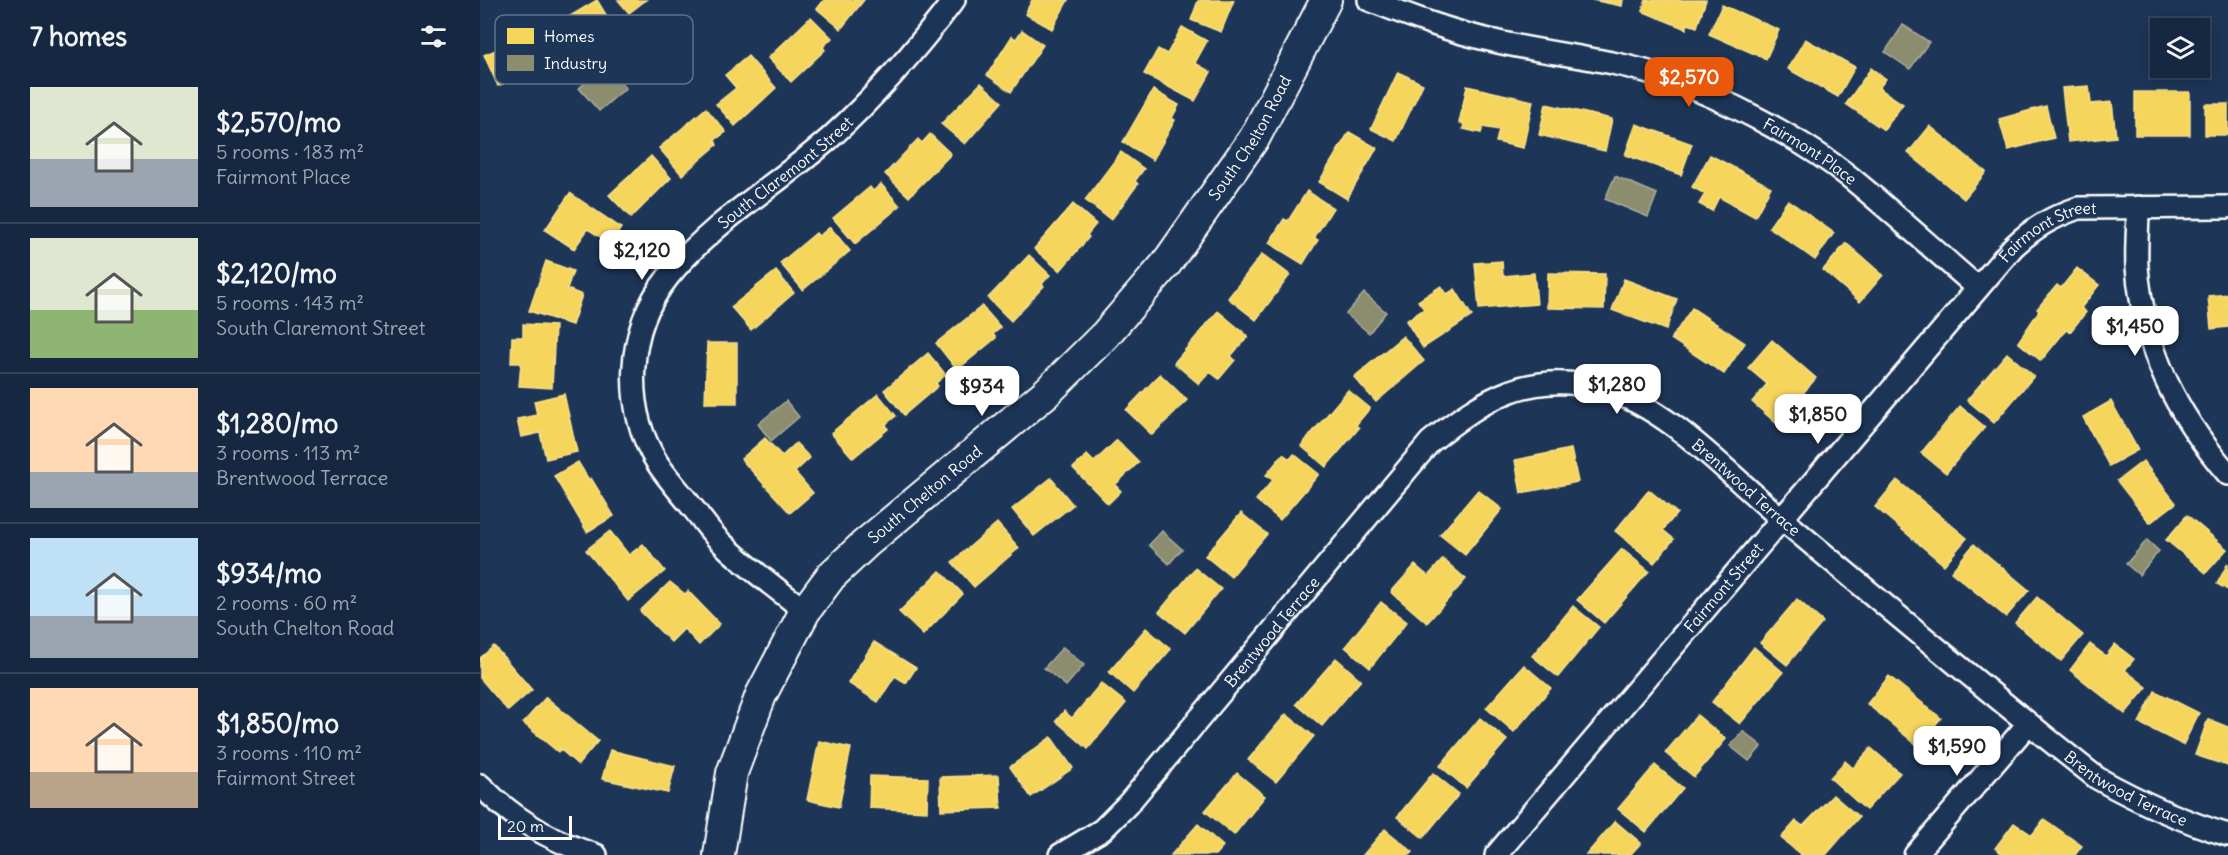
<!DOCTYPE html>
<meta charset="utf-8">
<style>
:root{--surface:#162841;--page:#23344c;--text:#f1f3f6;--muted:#9ea6b1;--line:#35445a;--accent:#ea580c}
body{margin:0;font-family:Delius,sans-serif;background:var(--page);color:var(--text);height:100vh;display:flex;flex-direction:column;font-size:22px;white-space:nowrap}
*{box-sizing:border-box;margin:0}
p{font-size:20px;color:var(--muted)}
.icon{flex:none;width:33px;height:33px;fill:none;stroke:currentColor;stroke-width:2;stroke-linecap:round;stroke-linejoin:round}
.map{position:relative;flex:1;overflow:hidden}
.side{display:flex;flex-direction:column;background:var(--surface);width:480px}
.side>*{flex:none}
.buttons{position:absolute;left:1670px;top:18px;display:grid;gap:12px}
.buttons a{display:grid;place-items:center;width:60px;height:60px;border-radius:0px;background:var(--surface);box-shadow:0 3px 15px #0003,0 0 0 2px var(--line);font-size:30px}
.scale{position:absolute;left:18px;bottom:15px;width:74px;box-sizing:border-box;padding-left:6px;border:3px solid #fff;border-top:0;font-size:16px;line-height:21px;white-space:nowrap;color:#fff;-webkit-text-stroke:4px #1d3557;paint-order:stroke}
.price{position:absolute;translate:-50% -51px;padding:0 14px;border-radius:12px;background:#fff;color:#222;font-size:20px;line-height:39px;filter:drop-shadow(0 2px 3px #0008)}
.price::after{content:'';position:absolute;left:50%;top:36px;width:18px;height:14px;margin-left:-9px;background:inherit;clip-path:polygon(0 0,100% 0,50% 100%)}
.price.current{background:var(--accent);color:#fff}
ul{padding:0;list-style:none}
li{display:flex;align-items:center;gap:18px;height:150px;padding:0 30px}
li+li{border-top:2px solid var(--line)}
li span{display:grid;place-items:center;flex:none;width:168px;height:120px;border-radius:0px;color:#555}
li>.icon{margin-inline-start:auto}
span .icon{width:72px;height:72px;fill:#fffc;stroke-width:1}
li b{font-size:26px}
h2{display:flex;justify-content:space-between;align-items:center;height:72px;padding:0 30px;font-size:26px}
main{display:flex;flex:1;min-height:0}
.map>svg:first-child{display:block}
</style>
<main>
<section class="side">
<h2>7 homes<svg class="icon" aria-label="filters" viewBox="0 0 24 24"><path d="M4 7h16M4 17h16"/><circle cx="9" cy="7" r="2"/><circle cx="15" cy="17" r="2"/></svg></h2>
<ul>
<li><span style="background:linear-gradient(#dfe7d0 60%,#9aa5b1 0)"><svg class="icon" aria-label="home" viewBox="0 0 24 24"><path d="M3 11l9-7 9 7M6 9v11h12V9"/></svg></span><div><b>$2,570/mo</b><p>5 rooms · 183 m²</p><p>Fairmont Place</p></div></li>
<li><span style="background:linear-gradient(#dfe7d0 60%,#8fb573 0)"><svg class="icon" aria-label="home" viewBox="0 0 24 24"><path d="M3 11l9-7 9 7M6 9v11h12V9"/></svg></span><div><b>$2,120/mo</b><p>5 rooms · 143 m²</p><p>South Claremont Street</p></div></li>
<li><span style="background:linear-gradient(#ffd9b3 70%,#9aa5b1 0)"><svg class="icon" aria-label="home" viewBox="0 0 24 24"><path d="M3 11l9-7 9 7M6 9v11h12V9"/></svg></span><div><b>$1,280/mo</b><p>3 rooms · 113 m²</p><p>Brentwood Terrace</p></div></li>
<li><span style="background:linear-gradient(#bfe0f5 65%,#9aa5b1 0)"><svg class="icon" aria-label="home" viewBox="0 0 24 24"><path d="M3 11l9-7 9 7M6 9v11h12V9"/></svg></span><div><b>$934/mo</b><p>2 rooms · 60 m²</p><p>South Chelton Road</p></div></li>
<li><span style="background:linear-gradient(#ffd9b3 70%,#b9a48a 0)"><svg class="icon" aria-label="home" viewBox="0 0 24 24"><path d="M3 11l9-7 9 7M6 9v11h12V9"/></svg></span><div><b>$1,850/mo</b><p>3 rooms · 110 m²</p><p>Fairmont Street</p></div></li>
</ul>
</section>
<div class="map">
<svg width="1748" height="855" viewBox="0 0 1748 855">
<rect width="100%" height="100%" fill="#1d3557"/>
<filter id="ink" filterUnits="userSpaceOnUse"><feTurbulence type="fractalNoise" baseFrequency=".0167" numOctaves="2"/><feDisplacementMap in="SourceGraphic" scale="12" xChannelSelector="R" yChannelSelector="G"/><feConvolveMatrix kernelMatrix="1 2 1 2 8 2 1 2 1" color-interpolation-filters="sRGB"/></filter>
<g filter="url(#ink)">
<g fill="#f6d55c" stroke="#f9e28d" stroke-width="1.5">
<path d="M 117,0 L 134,28 L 131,30 L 137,41 L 112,56 L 105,45 L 87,56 L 70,28 Z"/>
<path d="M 138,0 L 166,0 L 149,13 Z"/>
<path d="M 344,0 L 384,0 L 361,29 L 337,9 Z"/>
<path d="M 552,0 L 588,0 L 572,29 L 545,14 Z"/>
<path d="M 723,0 L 754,0 L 741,32 L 711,20 L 718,1 Z"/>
<path d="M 1112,0 L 1143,0 L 1142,6 Z"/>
<path d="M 1166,0 L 1226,0 L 1217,27 L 1208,24 L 1206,29 L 1162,11 Z"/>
<path d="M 1242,5 L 1299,30 L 1286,59 L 1229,34 Z"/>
<path d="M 331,17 L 352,38 L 343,47 L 345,50 L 311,82 L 288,58 Z"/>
<path d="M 702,27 L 727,41 L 715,63 L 731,72 L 715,101 L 664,74 L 678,49 L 687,54 Z"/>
<path d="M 542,30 L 563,45 L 531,92 L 507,75 L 532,36 L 536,39 Z"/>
<path d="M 61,35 L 72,62 L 18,86 L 4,55 L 47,37 L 49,41 Z"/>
<path d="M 1325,39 L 1375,67 L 1358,97 L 1308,69 Z"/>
<path d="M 268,56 L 296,88 L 255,126 L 236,104 L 256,88 L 245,75 Z"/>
<path d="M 1391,68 L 1406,79 L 1399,88 L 1423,104 L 1404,130 L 1366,104 Z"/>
<path d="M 918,72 L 943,84 L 916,141 L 891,129 Z"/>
<path d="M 501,83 L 522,102 L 485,144 L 461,124 Z"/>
<path d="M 987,86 L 1053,101 L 1043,148 L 1016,142 L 1019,130 L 1003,127 L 1001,133 L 983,129 L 984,124 L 979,123 Z"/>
<path d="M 1609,86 L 1611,104 L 1632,102 L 1636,137 L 1588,142 L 1582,88 Z"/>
<path d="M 673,90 L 699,105 L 692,118 L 695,120 L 673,160 L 643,142 Z"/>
<rect x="1655" y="92" width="55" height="43"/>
<path d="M 1066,104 L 1132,119 L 1125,151 L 1059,135 Z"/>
<rect x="1725" y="104" width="23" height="31"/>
<path d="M 1566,106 L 1574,138 L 1528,150 L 1519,119 Z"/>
<path d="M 226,108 L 246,132 L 235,140 L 237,145 L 202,175 L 179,148 Z"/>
<path d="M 1156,124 L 1212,144 L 1201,175 L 1145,155 Z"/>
<path d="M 1450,126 L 1506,172 L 1484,199 L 1428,153 Z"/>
<path d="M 869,132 L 897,148 L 867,199 L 839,182 Z"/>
<path d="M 450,134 L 471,154 L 429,197 L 405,174 L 438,139 L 442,143 Z"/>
<path d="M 641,152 L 664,169 L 655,181 L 658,184 L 631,220 L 605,200 Z"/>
<path d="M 1230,155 L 1291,187 L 1275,217 L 1239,197 L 1232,211 L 1219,204 L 1225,194 L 1212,187 Z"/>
<path d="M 171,156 L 191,178 L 151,218 L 129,195 Z"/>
<path d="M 401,184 L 420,206 L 375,244 L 353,218 L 390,187 L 393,191 Z"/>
<path d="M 827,191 L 853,208 L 834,238 L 838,240 L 823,264 L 789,243 L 804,219 L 808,221 Z"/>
<path d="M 90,193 L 141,228 L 131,244 L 108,229 L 94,249 L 65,230 Z"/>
<path d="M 1308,200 L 1354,233 L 1335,260 L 1289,227 Z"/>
<path d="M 593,204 L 616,224 L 607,235 L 609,237 L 580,271 L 554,249 Z"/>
<path d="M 350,227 L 370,251 L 323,290 L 300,263 L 336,233 L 339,236 Z"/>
<path d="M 1366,243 L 1403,275 L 1380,302 L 1343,270 Z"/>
<path d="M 782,254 L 810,275 L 776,320 L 748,298 Z"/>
<path d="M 549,255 L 570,275 L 562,284 L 564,286 L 531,321 L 508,298 Z"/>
<path d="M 66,261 L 93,271 L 87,289 L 102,295 L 92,325 L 49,311 Z"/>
<path d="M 1022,261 L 1023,276 L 1054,273 L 1057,304 L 999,309 L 995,263 Z"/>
<path d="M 1597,268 L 1619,285 L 1601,308 L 1606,312 L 1590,332 L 1586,330 L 1561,361 L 1538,342 L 1559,311 L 1557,309 L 1577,285 L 1581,288 Z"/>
<path d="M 296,271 L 314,293 L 271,330 L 251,307 Z"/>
<path d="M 1068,273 L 1125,274 L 1124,309 L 1067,308 Z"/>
<path d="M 1144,279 L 1197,299 L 1186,330 L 1132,310 Z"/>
<path d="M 961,286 L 967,294 L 975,289 L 992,316 L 943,348 L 926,321 L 944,309 L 938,301 Z"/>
<path d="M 1748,294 L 1748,327 L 1731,329 L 1728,296 Z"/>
<path d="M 502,306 L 521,328 L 513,334 L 516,338 L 477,370 L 456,343 Z"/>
<path d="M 1212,308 L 1265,343 L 1244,374 L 1191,339 Z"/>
<path d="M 738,311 L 768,336 L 751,356 L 755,360 L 739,379 L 730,372 L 719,384 L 694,363 Z"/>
<path d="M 43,324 L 75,326 L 72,388 L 39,386 L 41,363 L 31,363 L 32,337 L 43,337 Z"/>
<path d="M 923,336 L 944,361 L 896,402 L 874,377 Z"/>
<path d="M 1292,340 L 1336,378 L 1297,424 L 1272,402 L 1287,384 L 1268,368 Z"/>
<path d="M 227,343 L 257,343 L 257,403 L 225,403 Z"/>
<path d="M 448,353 L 466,375 L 456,383 L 458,386 L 424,415 L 404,390 Z"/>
<path d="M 1527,353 L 1554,376 L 1514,423 L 1487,400 Z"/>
<path d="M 680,374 L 707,400 L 672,435 L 646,410 Z"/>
<path d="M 868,390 L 890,408 L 876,425 L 879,428 L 846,467 L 821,446 Z"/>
<path d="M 84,394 L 97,452 L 66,459 L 60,433 L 41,437 L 37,419 L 57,415 L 54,401 Z"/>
<path d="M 398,394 L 416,416 L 406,424 L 408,429 L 373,458 L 351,433 Z"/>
<path d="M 1631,401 L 1658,450 L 1629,466 L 1603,417 Z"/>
<path d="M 1480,406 L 1505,427 L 1466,473 L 1441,453 Z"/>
<path d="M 285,438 L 302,456 L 316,443 L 330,458 L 315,472 L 333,493 L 310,513 L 261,459 Z"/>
<path d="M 637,440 L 659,462 L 635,485 L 641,491 L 628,504 L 593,468 L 607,455 L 614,462 Z"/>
<path d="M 1091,449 L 1098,482 L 1041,493 L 1035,460 Z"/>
<path d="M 803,454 L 810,459 L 814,454 L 839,474 L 800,520 L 776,500 L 793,480 L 786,475 Z"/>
<path d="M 1663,461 L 1696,503 L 1670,523 L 1637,481 Z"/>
<path d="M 98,462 L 109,480 L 111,478 L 134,516 L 107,532 L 74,476 Z"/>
<path d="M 571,478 L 593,505 L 554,536 L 532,509 Z"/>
<path d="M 1417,480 L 1487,538 L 1464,565 L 1395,507 Z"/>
<path d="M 998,490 L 1022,509 L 985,555 L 960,535 Z"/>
<path d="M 1169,490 L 1197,513 L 1183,530 L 1194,539 L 1174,563 L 1135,531 Z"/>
<path d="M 761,513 L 787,534 L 751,577 L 725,556 Z"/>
<path d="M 1707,515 L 1747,549 L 1726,573 L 1686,540 Z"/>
<path d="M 517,523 L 539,548 L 494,587 L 472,562 Z"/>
<path d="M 130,531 L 149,555 L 163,544 L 185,571 L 148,601 L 106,550 Z"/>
<path d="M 1494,544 L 1549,590 L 1526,617 L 1471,572 Z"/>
<path d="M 1142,549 L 1169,571 L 1124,623 L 1097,600 Z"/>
<path d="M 963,559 L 986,579 L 947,623 L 911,592 L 935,565 L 948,576 Z"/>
<path d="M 1748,563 L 1748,590 L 1737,584 Z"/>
<path d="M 715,568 L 741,589 L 705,633 L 679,612 Z"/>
<path d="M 460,571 L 483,594 L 443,635 L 419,612 Z"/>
<path d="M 190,582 L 205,594 L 208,591 L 240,624 L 219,645 L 204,629 L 191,642 L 160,611 Z"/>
<path d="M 1557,597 L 1603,635 L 1581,661 L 1535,623 Z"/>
<path d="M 1317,599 L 1343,622 L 1307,665 L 1280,643 Z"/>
<path d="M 901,602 L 927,622 L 890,668 L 865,647 Z"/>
<path d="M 1093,606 L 1119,627 L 1078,677 L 1052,656 Z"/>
<path d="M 666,628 L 691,649 L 653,693 L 629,672 Z"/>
<path d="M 394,642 L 436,668 L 426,683 L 415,676 L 398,702 L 368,683 Z"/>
<path d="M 1610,644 L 1626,656 L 1635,644 L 1654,659 L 1645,670 L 1667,687 L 1645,714 L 1590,670 Z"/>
<path d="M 14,646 L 52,690 L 28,711 L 0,678 L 0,658 Z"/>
<path d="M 1274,647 L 1303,672 L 1260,724 L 1232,702 Z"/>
<path d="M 856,658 L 881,680 L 842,726 L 816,704 Z"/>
<path d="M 1044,665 L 1071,688 L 1034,732 L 1006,708 Z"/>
<path d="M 1409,676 L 1461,718 L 1438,746 L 1387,704 Z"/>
<path d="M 621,683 L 646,703 L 608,749 L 576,721 L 584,711 L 592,718 Z"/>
<path d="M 1675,691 L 1719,713 L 1703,745 L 1659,723 Z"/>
<path d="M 66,697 L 118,741 L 98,765 L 80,749 L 78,752 L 43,723 Z"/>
<path d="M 806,714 L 834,736 L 796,782 L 768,760 Z"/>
<path d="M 1217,715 L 1246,739 L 1214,777 L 1185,753 Z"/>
<path d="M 1000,718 L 1027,740 L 986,788 L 960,766 Z"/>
<path d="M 1728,719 L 1748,727 L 1748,766 L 1715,755 Z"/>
<path d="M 571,737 L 593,768 L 551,797 L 530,767 Z"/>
<path d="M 339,741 L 371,748 L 359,807 L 327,800 Z"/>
<path d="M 1391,748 L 1420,773 L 1386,810 L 1350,778 L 1365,761 L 1373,768 Z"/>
<path d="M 130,750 L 195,766 L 188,793 L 122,779 Z"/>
<path d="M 1175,765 L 1203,788 L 1166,832 L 1138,809 Z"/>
<path d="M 757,773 L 785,796 L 754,835 L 725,811 Z"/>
<path d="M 953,773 L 979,794 L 943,838 L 917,817 Z"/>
<path d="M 519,775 L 521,808 L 461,810 L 460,777 Z"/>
<path d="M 390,776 L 448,778 L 447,811 L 389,808 Z"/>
<path d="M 1353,795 L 1379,817 L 1346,855 L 1321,855 L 1301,838 L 1316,821 L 1323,826 Z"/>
<path d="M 1564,819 L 1602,846 L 1595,855 L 1524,855 L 1515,848 L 1534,823 L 1552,835 Z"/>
<path d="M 1135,821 L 1161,843 L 1150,855 L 1106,855 Z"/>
<path d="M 718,824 L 743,846 L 735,855 L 691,855 Z"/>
<path d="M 905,829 L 933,852 L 930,855 L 883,855 Z"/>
</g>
<g fill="#8c8c6e" stroke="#aeae9a" stroke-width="1.5">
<path d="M 1423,25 L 1449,42 L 1430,69 L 1405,52 Z"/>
<path d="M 126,65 L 146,88 L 119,111 L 99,88 Z"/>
<path d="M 1135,176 L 1177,194 L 1168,217 L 1125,199 Z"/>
<path d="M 884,293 L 906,312 L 889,333 L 866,314 Z"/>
<path d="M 306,401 L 319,417 L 291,441 L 278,424 Z"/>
<path d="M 682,531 L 702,549 L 689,564 L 669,545 Z"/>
<path d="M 1667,540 L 1679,551 L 1659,575 L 1646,564 Z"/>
<path d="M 583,647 L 604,665 L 586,686 L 564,668 Z"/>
<path d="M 1263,731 L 1282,746 L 1269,761 L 1250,746 Z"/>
</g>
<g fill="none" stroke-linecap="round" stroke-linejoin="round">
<g stroke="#fff" stroke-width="26">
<g id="street">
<path id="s1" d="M 889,0 C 930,16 971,32 1014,41 C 1072,55 1131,58 1187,78 C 1247,100 1321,138 1371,178 C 1414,213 1456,252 1498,288"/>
<path d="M 1658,207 C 1658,226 1656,247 1657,267 C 1664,350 1695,412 1748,474"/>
<path id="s2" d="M 325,611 C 298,589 269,569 244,545 C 232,535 222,519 212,507 C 201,493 188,479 178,464 C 142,408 146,329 188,277 C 232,222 297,185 350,138 C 396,96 436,50 474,0"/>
<path d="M 0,785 C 32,818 73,842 116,855"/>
<path id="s3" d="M 580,855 L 622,830 L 648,804 L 950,442 C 1004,398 1051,369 1123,389 C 1188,406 1251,477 1302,519 C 1406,606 1510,694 1617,778 C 1660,802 1701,821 1748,835"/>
<path id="s4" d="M 1016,855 L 1533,247 C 1553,228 1572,217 1598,208 L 1748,207"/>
<path d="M 1435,855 L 1548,724"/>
</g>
</g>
<g stroke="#fff" stroke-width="34">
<g id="secondary">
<path id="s5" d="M 239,855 L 252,773 L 281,695 L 325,611 L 351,576 L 385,544 L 566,393 L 625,335 L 686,264 L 775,137 L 846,0"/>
</g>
</g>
<use href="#street" stroke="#1d3557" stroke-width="21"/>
<use href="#secondary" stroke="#1d3557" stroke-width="30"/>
</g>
</g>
<g text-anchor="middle" stroke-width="6" stroke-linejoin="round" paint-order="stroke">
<g font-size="16" fill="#fff" stroke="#1d3557">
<text dy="6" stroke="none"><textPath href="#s5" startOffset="915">South Chelton Road</textPath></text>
<text dy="6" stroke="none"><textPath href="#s1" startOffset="470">Fairmont Place</textPath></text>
<text dy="6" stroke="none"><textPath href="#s2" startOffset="566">South Claremont Street</textPath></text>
<text dy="6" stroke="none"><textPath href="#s4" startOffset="837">Fairmont Street</textPath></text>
<text dy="6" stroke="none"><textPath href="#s3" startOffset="922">Brentwood Terrace</textPath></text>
<text dy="6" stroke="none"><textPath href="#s5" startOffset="429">South Chelton Road</textPath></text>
<text dy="6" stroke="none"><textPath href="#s4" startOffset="351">Fairmont Street</textPath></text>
<text dy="6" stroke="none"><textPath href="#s3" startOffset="310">Brentwood Terrace</textPath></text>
<text dy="6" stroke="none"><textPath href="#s3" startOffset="1408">Brentwood Terrace</textPath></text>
</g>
</g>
<rect x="15" y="15" width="198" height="69" rx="9" fill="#1d3557" stroke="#617289" stroke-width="1.5"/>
<rect x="27" y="28" width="27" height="16" fill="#f6d55c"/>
<rect x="27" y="55" width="27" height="16" fill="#8c8c6e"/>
<g font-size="16" fill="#fff">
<text x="64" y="42">Homes</text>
<text x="64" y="69">Industry</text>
</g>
</svg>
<div class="buttons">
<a><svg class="icon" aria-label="layers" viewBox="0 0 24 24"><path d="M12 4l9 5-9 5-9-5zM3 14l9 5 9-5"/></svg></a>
</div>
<div class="scale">20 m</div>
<b class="price current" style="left:1209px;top:108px">$2,570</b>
<b class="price" style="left:162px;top:281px">$2,120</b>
<b class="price" style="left:1655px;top:357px">$1,450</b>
<b class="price" style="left:1137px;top:415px">$1,280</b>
<b class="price" style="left:502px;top:417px">$934</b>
<b class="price" style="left:1338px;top:445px">$1,850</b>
<b class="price" style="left:1477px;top:777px">$1,590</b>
</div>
</main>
